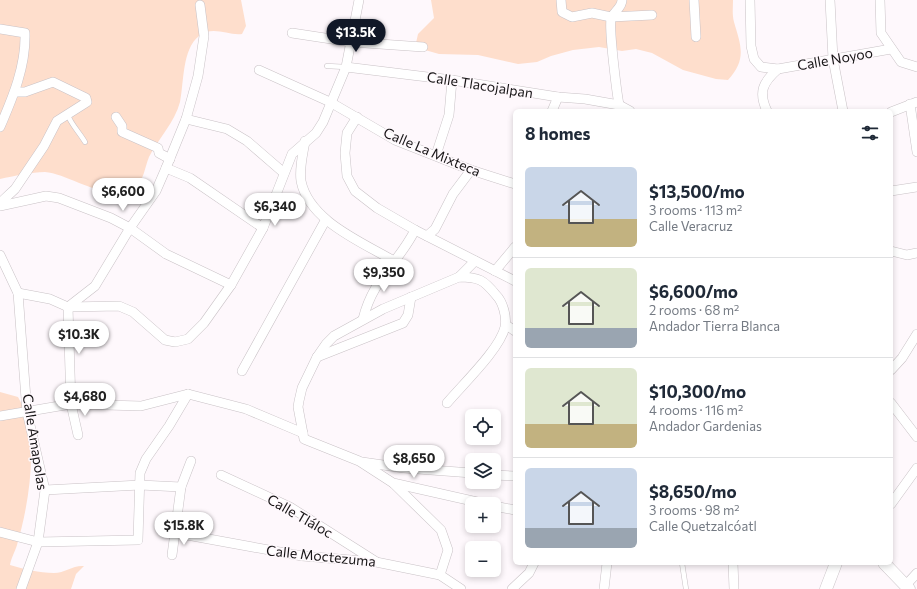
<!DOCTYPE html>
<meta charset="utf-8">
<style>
:root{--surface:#fff;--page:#f6f6f7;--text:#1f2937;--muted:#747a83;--line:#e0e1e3;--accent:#111827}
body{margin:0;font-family:Commissioner,sans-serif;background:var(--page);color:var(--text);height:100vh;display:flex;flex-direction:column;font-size:15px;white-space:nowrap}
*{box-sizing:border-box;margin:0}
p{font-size:13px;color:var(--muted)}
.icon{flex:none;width:22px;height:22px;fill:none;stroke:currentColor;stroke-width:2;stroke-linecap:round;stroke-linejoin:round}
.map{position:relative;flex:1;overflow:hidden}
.panel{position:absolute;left:513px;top:109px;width:380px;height:456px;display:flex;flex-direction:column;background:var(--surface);border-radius:6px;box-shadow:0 2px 6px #0003}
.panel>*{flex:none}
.buttons{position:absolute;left:465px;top:409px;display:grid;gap:8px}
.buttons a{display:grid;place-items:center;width:36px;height:36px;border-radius:6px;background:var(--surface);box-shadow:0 2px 6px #0003;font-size:20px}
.price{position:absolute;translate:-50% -34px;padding:0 9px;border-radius:14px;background:#fff;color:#222;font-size:13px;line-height:26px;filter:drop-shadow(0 1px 2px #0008)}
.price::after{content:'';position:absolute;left:50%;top:24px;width:12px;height:9px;margin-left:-6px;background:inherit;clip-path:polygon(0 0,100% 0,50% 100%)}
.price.selected{background:var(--accent);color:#fff}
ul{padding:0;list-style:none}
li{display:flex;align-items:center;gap:12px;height:100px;padding:0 12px}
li+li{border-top:1px solid var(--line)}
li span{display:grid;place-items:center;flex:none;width:112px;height:80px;border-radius:6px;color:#555}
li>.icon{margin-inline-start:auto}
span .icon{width:48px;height:48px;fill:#fffc;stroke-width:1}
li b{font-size:17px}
h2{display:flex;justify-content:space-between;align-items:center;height:48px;padding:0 12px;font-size:17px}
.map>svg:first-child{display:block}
</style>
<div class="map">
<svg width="917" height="589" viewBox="0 0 917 589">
<rect width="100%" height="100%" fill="#fef8fc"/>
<g fill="#fedecc">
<path d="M 0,0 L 241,0 L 246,26 L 242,34 C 228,36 213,25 199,36 C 182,49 184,83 180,102 C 175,122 158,139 149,157 C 145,166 144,181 135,187 C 110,205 70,174 45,172 C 31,172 14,176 0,179 Z"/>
<path d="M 431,0 L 733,0 C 733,7 732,15 734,22 C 741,46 747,59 728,80 L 716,79 L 683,70 L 652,53 L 636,49 L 622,51 L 599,47 L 573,50 L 551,56 L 537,62 L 518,64 L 478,55 L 439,54 L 425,50 L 416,43 L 418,34 L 434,18 Z"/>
<path d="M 0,392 L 18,397 C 41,435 29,504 17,545 C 15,552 11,558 10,565 C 24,569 39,573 54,573 C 65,573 73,565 84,566 L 76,574 L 71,589 L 0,589 Z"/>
</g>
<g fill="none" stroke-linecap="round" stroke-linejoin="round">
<g stroke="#c9c2c6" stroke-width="5.5">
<g id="lane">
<path d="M 327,66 L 346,67"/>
<path d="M 68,115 C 70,123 80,133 85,142"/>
<path d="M 682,563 L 686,589"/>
</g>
</g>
<g stroke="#c9c2c6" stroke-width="10">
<g id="street">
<path d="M 561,0 L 562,12 L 572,17 L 592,13 L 611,17 L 652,15"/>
<path d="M 694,0 L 696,37"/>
<path d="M 750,0 L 751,46 L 754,59 L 761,67 L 778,69 L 891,49"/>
<path d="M 830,0 L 833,59 L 843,111"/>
<path d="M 880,0 L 881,33 L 901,62 L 917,67"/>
<path d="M 0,29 L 25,33 C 26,66 13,97 0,127"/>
<path d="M 292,33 L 351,42 L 423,47"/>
<path d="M 346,67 L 452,80 L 558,97 L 585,99 L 619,105 L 630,111"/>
<path d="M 259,70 L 330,102 L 395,140 L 471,170 L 515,184"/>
<path d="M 910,104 L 917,152"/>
<path d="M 620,110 C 617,96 609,31 611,19 C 613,12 622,8 622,0"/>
<path d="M 552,111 L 558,97"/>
<path d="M 767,111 C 758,92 763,82 778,69"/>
<path d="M 891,112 L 917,102"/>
<path d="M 116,117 L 122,126 L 122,132 L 158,148 L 159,153 L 170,159"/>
<path d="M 357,117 L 347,133 L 345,153 L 347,176 L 355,191 L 377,208 L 415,230 L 515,281"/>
<path d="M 186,119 L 227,129 L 247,141 L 284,173"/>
<path d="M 305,141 C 303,154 299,168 301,181 C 309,221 362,242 394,261"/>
<path d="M 436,155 L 449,115 L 452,80"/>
<path d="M 166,168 L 190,178 L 263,228"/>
<path d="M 891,191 L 917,187"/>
<path d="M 0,203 L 15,189 L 44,146 L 57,121 L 87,102 L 86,98 L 53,82 L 25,92 L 15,92"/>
<path d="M 0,206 L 46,196 L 59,198 L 111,218 L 130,228 L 166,254 L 231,285"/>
<path d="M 427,236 L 435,229 L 453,194 L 471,170"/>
<path d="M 891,251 L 907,255 L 917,253"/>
<path d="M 0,255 L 18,293 L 50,299 L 68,307 L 119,306 L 133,312 L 165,340 L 175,342 L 188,339 L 204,323 L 231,285 L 263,228 L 292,154 L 316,133 L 323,122 L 346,67 L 359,0"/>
<path d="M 495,271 L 515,247"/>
<path d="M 459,277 L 475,261"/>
<path d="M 18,293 L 27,412 L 45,490 L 38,542 L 21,589"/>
<path d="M 363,319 C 373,278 398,264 415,230"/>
<path d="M 506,325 L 515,331"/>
<path d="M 317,357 L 403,323 L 408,315 L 411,297"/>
<path d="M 891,370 L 902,358 L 917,334"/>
<path d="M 242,371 L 325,221"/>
<path d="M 447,403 C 463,384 500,349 505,327 C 507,317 503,302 496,295 C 484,280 479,277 459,277 L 383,309 L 334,336 L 326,344 L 317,357 L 302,388 L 299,401 L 298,407 L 304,439 L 359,461 L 393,483 L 486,504"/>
<path d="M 891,403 L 917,437"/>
<path d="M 0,416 L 71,404 L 141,406 L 188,394 L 246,409 L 303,433"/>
<path d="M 78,435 L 71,404 L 68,307 L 95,286 L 130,228 L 156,191 L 166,168 L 186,119 L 198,76 L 204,36 L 200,5"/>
<path d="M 362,462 L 404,468 L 472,473"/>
<path d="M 221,475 L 290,507 L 375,561"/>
<path d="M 494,475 L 515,476"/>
<path d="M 394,484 L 441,530 L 448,550 L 440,575"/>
<path d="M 45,490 L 140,485 L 181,487"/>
<path d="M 891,504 L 917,468"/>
<path d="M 494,506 L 515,510"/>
<path d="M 0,532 L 38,542 L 138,540 L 140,473 L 146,459 L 169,426 L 188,394"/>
<path d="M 176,533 L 302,556 L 376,562 L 440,575 L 461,589"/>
<path d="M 172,555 L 181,487 L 191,461"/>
<path d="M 733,563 L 734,589"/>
<path d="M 906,585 L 917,573"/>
<path d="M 512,589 L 529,573 L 534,563"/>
<path d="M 604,589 L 607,563"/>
</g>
</g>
<g stroke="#c9c2c6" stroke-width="13">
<g id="secondary">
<path d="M 884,563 L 909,589"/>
<path d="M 826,589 L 836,563"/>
</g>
</g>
<use href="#lane" stroke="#fff" stroke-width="4.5"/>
<use href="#street" stroke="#fff" stroke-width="9"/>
<use href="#secondary" stroke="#fff" stroke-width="12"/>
</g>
<g text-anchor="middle" stroke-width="3" stroke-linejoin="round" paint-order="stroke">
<g font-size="14" fill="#161415" stroke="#fef8fc">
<text transform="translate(835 59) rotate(-10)" y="5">Calle Noyoo</text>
<text transform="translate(480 85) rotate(9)" y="5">Calle Tlacojalpan</text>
<text transform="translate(432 152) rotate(23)" y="5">Calle La Mixteca</text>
<text transform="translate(35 442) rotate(81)" y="5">Calle Amapolas</text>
<text transform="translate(300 516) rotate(30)" y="5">Calle Tláloc</text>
<text transform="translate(321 556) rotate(6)" y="5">Calle Moctezuma</text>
</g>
</g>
</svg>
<div class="buttons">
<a><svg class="icon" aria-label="locate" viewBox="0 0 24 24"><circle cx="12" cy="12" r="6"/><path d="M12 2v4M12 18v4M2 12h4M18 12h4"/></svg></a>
<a><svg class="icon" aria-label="layers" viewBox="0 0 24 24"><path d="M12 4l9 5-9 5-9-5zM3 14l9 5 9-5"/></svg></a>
<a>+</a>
<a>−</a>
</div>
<b class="price selected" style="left:356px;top:53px">$13.5K</b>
<b class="price" style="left:123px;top:212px">$6,600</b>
<b class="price" style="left:275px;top:227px">$6,340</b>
<b class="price" style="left:384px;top:293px">$9,350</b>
<b class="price" style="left:79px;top:355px">$10.3K</b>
<b class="price" style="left:85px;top:417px">$4,680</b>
<b class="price" style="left:414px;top:479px">$8,650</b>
<b class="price" style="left:184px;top:546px">$15.8K</b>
<section class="panel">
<h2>8 homes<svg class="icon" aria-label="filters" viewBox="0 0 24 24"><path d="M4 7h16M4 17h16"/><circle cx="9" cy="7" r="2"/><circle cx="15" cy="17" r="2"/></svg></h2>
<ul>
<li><span style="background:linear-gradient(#c9d6e8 65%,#c2b280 0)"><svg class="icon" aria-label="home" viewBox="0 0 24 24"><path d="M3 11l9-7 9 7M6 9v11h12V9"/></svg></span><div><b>$13,500/mo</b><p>3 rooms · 113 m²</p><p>Calle Veracruz</p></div></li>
<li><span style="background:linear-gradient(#dfe7d0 75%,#9aa5b1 0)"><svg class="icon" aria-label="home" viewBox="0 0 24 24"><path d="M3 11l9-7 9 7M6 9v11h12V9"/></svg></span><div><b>$6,600/mo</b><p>2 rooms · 68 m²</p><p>Andador Tierra Blanca</p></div></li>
<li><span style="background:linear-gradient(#dfe7d0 70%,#c2b280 0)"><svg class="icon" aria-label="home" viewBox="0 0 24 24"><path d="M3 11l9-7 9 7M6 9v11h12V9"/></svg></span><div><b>$10,300/mo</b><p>4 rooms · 116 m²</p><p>Andador Gardenias</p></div></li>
<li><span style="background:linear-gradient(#c9d6e8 75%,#9aa5b1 0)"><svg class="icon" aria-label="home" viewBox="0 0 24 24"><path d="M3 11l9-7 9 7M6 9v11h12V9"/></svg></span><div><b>$8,650/mo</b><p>3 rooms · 98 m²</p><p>Calle Quetzalcóatl</p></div></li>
</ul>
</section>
</div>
